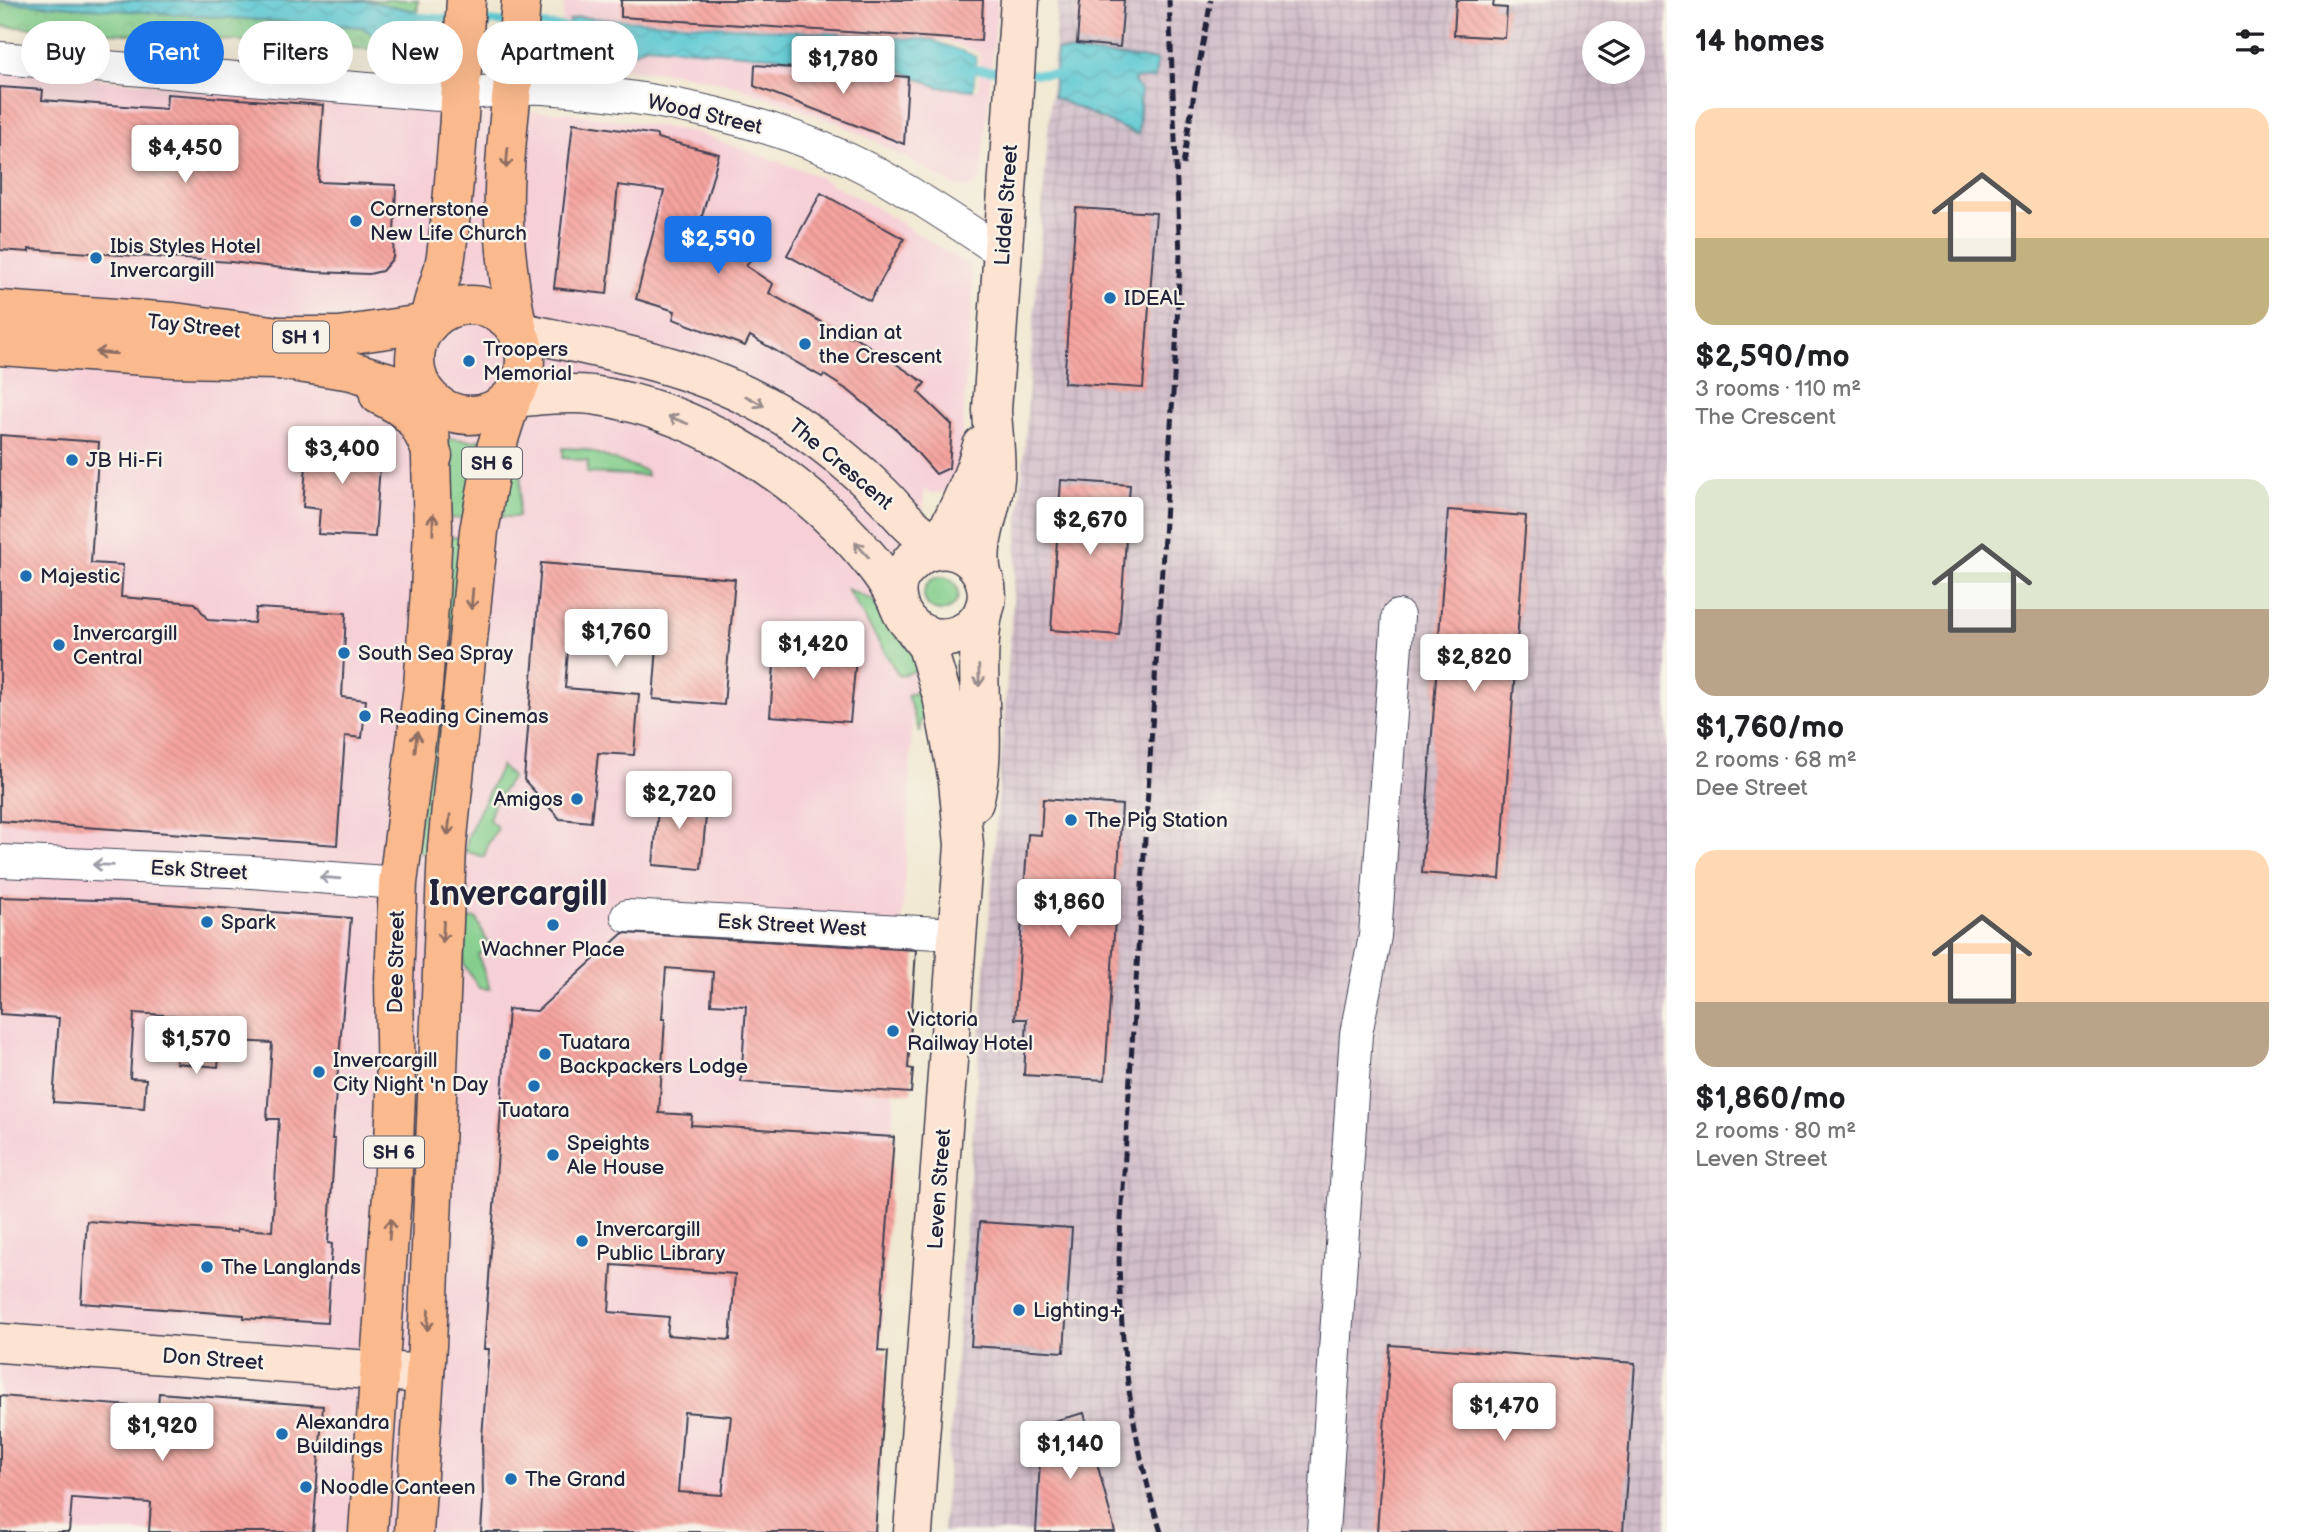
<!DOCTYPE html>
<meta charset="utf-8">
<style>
:root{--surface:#fff;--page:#f6f6f6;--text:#202124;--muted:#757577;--accent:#1a73e8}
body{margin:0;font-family:"Balsamiq Sans",sans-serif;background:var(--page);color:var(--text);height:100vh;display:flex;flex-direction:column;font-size:26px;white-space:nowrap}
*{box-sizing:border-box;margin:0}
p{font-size:23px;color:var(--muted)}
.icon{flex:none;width:38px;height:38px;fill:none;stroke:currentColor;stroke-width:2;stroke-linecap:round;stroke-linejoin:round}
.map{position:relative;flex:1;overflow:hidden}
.drawer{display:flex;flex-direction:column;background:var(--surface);width:630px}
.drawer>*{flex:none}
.guide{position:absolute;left:21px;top:21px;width:665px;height:63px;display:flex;gap:14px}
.fabs{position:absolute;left:1582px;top:21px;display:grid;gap:14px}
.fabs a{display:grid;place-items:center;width:63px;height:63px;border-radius:50%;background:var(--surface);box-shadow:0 7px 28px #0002;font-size:35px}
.price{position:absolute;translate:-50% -60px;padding:0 16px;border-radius:7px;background:#fff;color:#222;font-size:23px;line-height:46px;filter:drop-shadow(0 2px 4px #0008)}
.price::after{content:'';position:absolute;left:50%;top:42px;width:21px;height:16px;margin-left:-10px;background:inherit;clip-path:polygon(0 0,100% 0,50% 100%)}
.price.active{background:var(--accent);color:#fff}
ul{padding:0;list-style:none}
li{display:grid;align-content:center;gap:14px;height:371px;padding:0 28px}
li span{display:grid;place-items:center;height:217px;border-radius:21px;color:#555}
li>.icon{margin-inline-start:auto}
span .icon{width:126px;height:126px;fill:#fffc;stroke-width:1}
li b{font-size:30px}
h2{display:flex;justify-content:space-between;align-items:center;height:84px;padding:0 28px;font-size:30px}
.pill{padding:0 24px;border-radius:32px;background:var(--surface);box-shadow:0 7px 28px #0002;font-size:24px;line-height:63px}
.pill.active{background:var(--accent);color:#fff}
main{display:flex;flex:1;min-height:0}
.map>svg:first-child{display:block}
</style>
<main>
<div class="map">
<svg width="1667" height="1532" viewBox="0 0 1667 1532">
<defs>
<pattern id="industrial-grid" width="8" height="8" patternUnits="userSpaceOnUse" patternTransform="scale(1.75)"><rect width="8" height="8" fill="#d1bdc9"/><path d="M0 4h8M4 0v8" fill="none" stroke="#b3a2ae"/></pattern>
<pattern id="park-crowns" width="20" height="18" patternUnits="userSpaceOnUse" patternTransform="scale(1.75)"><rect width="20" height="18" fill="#83ce8c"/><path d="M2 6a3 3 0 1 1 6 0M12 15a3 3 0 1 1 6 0" fill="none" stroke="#71b17a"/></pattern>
<pattern id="water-waves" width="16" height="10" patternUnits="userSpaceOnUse" patternTransform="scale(1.75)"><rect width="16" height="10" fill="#5cc9d3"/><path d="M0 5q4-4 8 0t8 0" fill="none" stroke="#50acb6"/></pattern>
<pattern id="building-back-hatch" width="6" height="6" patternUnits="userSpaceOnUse" patternTransform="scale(1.75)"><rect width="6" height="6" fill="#f5a39e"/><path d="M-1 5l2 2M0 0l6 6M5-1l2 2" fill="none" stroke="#d28c89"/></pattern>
</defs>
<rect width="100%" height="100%" fill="#f7f3e8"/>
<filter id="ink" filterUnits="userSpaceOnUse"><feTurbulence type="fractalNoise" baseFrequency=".0143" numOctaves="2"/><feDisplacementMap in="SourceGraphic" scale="14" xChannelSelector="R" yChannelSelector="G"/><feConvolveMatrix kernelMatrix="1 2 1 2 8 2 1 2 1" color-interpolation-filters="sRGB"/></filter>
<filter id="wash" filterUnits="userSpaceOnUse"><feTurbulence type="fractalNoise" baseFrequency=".00686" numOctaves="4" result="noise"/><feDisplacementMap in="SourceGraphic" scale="28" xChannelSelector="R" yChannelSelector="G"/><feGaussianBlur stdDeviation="1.57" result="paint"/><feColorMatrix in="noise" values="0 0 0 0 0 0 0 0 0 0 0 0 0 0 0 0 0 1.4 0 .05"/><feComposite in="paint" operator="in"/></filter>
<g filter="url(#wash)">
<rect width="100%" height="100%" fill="#f1e8d1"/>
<g fill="#f6cfd7">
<path d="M 564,0 L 998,0 L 981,176 L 972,188 L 959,188 L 879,143 L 837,123 L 734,85 L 677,73 L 560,64 Z"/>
<path d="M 0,70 L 421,107 L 571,113 L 694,132 L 810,173 L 870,204 L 968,265 L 972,273 L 973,284 L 959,477 L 949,490 L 942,493 L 931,493 L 924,489 L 872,1532 L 0,1532 Z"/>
</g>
<path fill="url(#industrial-grid)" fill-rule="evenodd" d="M 1058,0 L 1667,0 L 1667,1532 L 943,1532 ZM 1594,33 L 1633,33 L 1633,72 L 1594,72 Z"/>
<g fill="#83ce8c" stroke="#527864" stroke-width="2">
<path d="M 448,438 L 473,441 L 482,439 L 467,519 L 449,518 Z"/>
<path d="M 563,448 L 584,449 L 646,471 L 647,476 L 587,473 L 588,461 L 563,458 Z"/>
<path d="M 511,465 L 522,466 L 518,517 L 502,517 Z"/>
<path d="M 447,537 L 463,537 L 431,854 L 416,852 Z"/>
<circle cx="941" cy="594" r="17"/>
<path d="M 847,589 L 874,601 L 895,631 L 925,668 L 899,676 Z"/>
<path d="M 926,690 L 930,700 L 921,722 L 920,733 L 907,695 Z"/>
<path d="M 501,766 L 512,777 L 494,804 L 489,820 L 498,828 L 489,842 L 484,857 L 465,851 L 469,833 Z"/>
<path d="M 476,918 L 490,948 L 478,955 L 490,989 L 479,988 L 464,965 L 460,920 Z"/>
</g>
<path fill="url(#park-crowns)" stroke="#527864" stroke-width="2" d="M 0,0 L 418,0 L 415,52 L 0,26 Z"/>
<g fill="url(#water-waves)" stroke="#3f7687" stroke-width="2">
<path d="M 0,0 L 367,1 L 416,11 L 413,50 L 395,49 L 362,27 L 0,2 Z"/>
<path d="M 578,17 L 934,40 L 977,56 L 974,90 L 938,87 L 890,66 L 646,46 L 613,63 L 567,60 L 569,21 Z"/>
<path d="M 1057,50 L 1157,60 L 1155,79 L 1137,78 L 1134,82 L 1141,91 L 1138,135 L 1053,97 Z"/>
</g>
<path fill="#f1e8d1" d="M 934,40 L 947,41 L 980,53 L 978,91 L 974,90 L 977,56 Z"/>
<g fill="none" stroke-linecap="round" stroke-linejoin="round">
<g stroke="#5cc9d3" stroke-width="8">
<path d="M 404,16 L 454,19"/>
<path d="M 474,20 L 510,23"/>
<path d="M 530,24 L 577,28"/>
<path d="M 968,69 L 1004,71"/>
<path d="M 1023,73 L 1063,75"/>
</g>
</g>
<g id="blocks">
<g fill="url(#building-back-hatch)" fill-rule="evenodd">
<path d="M 621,0 L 983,0 L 981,41 L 621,17 Z"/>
<path d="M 1080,0 L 1124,0 L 1120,47 L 1077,43 Z"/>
<path d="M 1456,0 L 1494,0 L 1493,7 L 1507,8 L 1505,38 L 1454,35 Z"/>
<path d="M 755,65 L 908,77 L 904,144 L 754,86 Z"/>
<path d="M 0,87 L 43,90 L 42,100 L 166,109 L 167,94 L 323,105 L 318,182 L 396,185 L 393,258 L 382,271 L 369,274 L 316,272 L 231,262 L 29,249 L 29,252 L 0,250 Z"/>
<path d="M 573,123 L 657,135 L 657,138 L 719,154 L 696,238 L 751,259 L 746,266 L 773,284 L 769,293 L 850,338 L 852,335 L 925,383 L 918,392 L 952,425 L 949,468 L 936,474 L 898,431 L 849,391 L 824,375 L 822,377 L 750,336 L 745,346 L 673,319 L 675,311 L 636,299 L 664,191 L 618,185 L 607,294 L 554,288 Z"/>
<path d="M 821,193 L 904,239 L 870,301 L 787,255 Z"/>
<path d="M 1076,208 L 1156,213 L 1143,388 L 1064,383 Z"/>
<path d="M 0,435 L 99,442 L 91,563 L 123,565 L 121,597 L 195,603 L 208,620 L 254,623 L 256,608 L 346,613 L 342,697 L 366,700 L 362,738 L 345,736 L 337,845 L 0,821 Z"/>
<path d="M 308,436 L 365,441 L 374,451 L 380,465 L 375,537 L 318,534 L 320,509 L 303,507 Z"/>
<path d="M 1061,480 L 1130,485 L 1119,635 L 1051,630 Z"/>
<path d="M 1448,510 L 1526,516 L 1500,879 L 1422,873 Z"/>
<path d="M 541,563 L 735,579 L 724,705 L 653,699 L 658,633 L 570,626 L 565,688 L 639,694 L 634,755 L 598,753 L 591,822 L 560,819 L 524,780 Z"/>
<path d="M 776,640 L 857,647 L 850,722 L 770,716 Z"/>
<path d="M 660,788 L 696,791 L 694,815 L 706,816 L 701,869 L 653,865 Z"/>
<path d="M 1043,799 L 1122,805 L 1105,1080 L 1024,1075 L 1027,1019 L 1015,1019 L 1028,834 L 1041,835 Z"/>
<path d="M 0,897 L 128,901 L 351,918 L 332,1139 L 335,1139 L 328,1243 L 332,1244 L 327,1323 L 244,1318 L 244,1315 L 81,1303 L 87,1221 L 237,1232 L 237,1229 L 272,1231 L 279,1119 L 267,1119 L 272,1043 L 221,1040 L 218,1067 L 176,1063 L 180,1016 L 134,1013 L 130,1078 L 146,1079 L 144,1108 L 53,1102 L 59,1018 L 0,1014 Z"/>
<path d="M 623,933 L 916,950 L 908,1068 L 913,1069 L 911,1093 L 741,1082 L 746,1006 L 711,1004 L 713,972 L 666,968 L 662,1019 L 665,1019 L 659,1113 L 692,1115 L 691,1125 L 894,1137 L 878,1351 L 888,1352 L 875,1532 L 481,1532 L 483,1500 L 482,1437 L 489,1349 L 484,1349 L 508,1009 L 537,1011 ZM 612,1265 L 735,1274 L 730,1340 L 667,1335 L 669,1317 L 609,1312 ZM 684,1412 L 731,1416 L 722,1495 L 678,1492 Z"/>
<path d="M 980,1222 L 1072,1228 L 1064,1352 L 971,1346 Z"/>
<path d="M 1390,1345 L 1635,1363 L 1623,1532 L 1377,1532 Z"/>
<path d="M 159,1393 L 323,1406 L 313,1532 L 149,1532 L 151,1503 L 72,1498 L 69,1532 L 0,1532 L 0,1396 L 158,1408 Z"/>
<path d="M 1084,1413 L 1115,1532 L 1036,1532 L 1042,1424 Z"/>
</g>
</g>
</g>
<g filter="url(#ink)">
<use href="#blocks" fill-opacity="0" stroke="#414052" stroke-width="2"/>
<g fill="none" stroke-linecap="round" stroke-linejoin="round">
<g stroke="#414052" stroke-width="34">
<g id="street">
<path d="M 0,58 C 142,70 284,82 427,94 C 465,98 504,86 543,88 C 659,96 774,119 878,174 C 921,198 962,226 1003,253"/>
<path d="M 0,861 L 252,872 L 398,883"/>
<path d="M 627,916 L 957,934"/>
<path d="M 1323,1532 L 1356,1034 L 1375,936 L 1398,616"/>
</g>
</g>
<g stroke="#414052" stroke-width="41">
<g id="secondary">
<path d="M 518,331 C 619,353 717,368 803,429 C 829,447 855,468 877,490 C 894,505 907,526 927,538 C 936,544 946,547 956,551"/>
<path d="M 512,398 C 538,396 565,392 592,395 C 692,409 786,468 854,541 C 872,561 889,581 899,606"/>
<path d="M 911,561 C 966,521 1014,595 969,629 C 959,636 945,639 933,637 C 919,634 907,624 901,611 C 881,566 930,558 947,530 C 962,503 974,476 982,446"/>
<path d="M 982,574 C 976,542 989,518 994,487 C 998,463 993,435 992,410 L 1020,0"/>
<path d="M 911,625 L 927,646 L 942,696 L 958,781 L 964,845 L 913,1532"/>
<path d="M 974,802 C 990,739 971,672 984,609"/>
<path d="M 0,1343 L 425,1374"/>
</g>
</g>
<g stroke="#414052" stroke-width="41">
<g id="primary">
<path d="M 368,1532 L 392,1194 L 396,1093 L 394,981 L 398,883 L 423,686 L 430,592 L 433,528 L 430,424"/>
<path d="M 414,1532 L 427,1346 L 447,847 L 479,531 L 492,461 L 512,398"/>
</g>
</g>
<g stroke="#414052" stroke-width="41">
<g id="highway">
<circle cx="470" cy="360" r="55"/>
<path d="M 0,310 L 174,322 L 279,336 L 339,336 L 429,323"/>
<path d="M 429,323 C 431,300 443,279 446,256 C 457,171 461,85 466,0"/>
<path d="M 518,331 C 511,294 505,257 504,219 C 502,147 516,73 521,0"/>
<path d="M 0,346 L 174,358 L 278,360 L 352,371 L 425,393"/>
<path d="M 379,395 C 412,410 420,423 433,456"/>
</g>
</g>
<use href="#street" stroke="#fff" stroke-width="32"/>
<use href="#secondary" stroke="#fde3d1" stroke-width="38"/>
<use href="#primary" stroke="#fbba8d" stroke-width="38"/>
<use href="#highway" stroke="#fbba8d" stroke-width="38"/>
<g stroke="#22223b" stroke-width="5" stroke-dasharray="10 5" stroke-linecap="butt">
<path d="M 1183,165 L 1195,86 L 1211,0"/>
<path d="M 1161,1532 C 1132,1440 1120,1349 1119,1252 L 1176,346 L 1180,255 L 1169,0"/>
</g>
</g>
<defs><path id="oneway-shaft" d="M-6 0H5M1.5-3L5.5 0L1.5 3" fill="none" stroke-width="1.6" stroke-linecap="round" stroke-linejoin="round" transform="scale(1.75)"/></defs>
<g stroke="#8e6e64">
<use href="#oneway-shaft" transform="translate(507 158) rotate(95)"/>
<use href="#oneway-shaft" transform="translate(106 353) rotate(-176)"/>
<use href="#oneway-shaft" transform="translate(433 524) rotate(-89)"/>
<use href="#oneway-shaft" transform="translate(472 599) rotate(95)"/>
<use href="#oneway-shaft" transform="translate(416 742) rotate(-83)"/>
<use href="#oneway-shaft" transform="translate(449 825) rotate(96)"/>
<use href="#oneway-shaft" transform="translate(443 932) rotate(93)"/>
<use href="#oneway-shaft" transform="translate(390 1229) rotate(-85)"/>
<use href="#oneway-shaft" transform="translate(428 1320) rotate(93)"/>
</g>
<g stroke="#9a8c8e">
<use href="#oneway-shaft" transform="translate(755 401) rotate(28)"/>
<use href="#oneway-shaft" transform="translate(678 420) rotate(-159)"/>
<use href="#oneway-shaft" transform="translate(862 550) rotate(-132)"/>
<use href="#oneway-shaft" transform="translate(979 676) rotate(89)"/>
</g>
<g stroke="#9c9ca7">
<use href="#oneway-shaft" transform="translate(103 865) rotate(-178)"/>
<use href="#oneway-shaft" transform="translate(330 878) rotate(-175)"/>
</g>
</g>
<g fill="#1f6fb2" stroke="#f7f3e8" stroke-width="2.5">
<circle cx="356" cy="221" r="7"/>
<circle cx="96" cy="258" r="7"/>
<circle cx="1110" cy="298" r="7"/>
<circle cx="805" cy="344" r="7"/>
<circle cx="469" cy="361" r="7"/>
<circle cx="72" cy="460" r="7"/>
<circle cx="26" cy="576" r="7"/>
<circle cx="59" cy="645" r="7"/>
<circle cx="344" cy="653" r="7"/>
<circle cx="365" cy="716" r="7"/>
<circle cx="577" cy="799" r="7"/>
<circle cx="1071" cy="820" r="7"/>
<circle cx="207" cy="922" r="7"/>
<circle cx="553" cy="925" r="7"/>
<circle cx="893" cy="1031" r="7"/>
<circle cx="545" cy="1054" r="7"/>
<circle cx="319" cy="1072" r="7"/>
<circle cx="534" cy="1086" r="7"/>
<circle cx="553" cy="1155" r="7"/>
<circle cx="582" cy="1241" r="7"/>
<circle cx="207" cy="1267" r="7"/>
<circle cx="1019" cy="1310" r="7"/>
<circle cx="282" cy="1434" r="7"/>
<circle cx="511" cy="1479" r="7"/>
<circle cx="306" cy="1487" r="7"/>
</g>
<g text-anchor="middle" stroke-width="5" stroke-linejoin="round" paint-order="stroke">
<g fill="#f7f3e8" stroke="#62616f" stroke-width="2">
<rect x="273" y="321.5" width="56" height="31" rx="5"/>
<rect x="462" y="447.5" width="60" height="31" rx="5"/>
<rect x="364" y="1136.5" width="60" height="31" rx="5"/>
</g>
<g font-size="19" font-weight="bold" fill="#22223b">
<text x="301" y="344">SH 1</text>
<text x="492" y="470">SH 6</text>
<text x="394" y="1159">SH 6</text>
</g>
<g font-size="21" fill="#22223b" stroke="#f7f3e8">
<text transform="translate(705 114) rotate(13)" y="7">Wood Street</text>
<text transform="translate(1006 205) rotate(-86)" y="7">Liddel Street</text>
<text transform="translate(194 326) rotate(6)" y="7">Tay Street</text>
<text transform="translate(841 464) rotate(40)" y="7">The Crescent</text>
<text transform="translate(199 870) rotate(3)" y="7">Esk Street</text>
<text transform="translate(792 925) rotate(3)" y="7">Esk Street West</text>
<text transform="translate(396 962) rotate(-89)" y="7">Dee Street</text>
<text transform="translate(939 1189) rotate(-86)" y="7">Leven Street</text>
<text transform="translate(213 1359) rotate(4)" y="7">Don Street</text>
</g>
<g font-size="21" fill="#22223b" stroke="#f7f3e8" text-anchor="start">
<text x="370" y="216">Cornerstone<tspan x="370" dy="24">New Life Church</tspan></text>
<text x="110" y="253">Ibis Styles Hotel<tspan x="110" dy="24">Invercargill</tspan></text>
<text x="1124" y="305">IDEAL</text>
<text x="819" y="339">Indian at<tspan x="819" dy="24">the Crescent</tspan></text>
<text x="483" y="356">Troopers<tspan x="483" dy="24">Memorial</tspan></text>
<text x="86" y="467">JB Hi-Fi</text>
<text x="40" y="583">Majestic</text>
<text x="73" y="640">Invercargill<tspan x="73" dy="24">Central</tspan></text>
<text x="358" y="660">South Sea Spray</text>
<text x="379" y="723">Reading Cinemas</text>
<text x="563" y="806" text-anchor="end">Amigos</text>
<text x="1085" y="827">The Pig Station</text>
<text x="221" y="929">Spark</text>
<text x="553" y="956" text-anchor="middle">Wachner Place</text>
<text x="907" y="1026">Victoria<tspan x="907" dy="24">Railway Hotel</tspan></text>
<text x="559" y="1049">Tuatara<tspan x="559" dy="24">Backpackers Lodge</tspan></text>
<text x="333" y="1067">Invercargill<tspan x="333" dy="24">City Night 'n Day</tspan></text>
<text x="534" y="1117" text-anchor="middle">Tuatara</text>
<text x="567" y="1150">Speights<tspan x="567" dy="24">Ale House</tspan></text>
<text x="596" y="1236">Invercargill<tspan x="596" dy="24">Public Library</tspan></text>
<text x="221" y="1274">The Langlands</text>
<text x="1033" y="1317">Lighting+</text>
<text x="296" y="1429">Alexandra<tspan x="296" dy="24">Buildings</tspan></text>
<text x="525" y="1486">The Grand</text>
<text x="320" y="1494">Noodle Canteen</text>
</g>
<g font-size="35" font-weight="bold" fill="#22223b" stroke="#f7f3e8">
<text x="518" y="905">Invercargill</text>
</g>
</g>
</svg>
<div class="fabs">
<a><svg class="icon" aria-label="layers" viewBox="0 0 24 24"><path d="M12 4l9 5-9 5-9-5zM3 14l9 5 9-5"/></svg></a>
</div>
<b class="price" style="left:843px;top:96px">$1,780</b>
<b class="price" style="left:185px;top:185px">$4,450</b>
<b class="price active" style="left:718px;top:276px">$2,590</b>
<b class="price" style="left:342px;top:486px">$3,400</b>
<b class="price" style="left:1090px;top:557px">$2,670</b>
<b class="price" style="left:616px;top:669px">$1,760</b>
<b class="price" style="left:813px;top:681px">$1,420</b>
<b class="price" style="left:1474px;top:694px">$2,820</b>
<b class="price" style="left:679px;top:831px">$2,720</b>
<b class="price" style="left:1069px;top:939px">$1,860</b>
<b class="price" style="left:196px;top:1076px">$1,570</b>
<b class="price" style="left:1504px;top:1443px">$1,470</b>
<b class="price" style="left:162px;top:1463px">$1,920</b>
<b class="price" style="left:1070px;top:1481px">$1,140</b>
<div class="guide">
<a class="pill">Buy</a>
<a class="pill active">Rent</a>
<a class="pill">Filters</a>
<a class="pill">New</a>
<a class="pill">Apartment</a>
</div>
</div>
<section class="drawer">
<h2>14 homes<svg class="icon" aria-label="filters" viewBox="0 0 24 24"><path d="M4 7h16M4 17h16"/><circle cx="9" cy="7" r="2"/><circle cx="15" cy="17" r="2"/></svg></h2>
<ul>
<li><span style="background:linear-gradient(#ffd9b3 60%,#c2b280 0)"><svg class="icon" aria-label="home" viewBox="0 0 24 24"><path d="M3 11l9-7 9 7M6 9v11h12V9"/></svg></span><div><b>$2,590/mo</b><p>3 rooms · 110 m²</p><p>The Crescent</p></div></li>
<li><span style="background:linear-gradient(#dfe7d0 60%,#b9a48a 0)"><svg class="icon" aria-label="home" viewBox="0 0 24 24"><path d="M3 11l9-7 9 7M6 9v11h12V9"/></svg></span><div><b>$1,760/mo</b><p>2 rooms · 68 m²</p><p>Dee Street</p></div></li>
<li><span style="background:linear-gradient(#ffd9b3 70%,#b9a48a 0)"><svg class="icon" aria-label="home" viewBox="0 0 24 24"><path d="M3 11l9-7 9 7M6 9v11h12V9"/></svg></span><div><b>$1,860/mo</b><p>2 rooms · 80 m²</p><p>Leven Street</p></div></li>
</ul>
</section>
</main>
